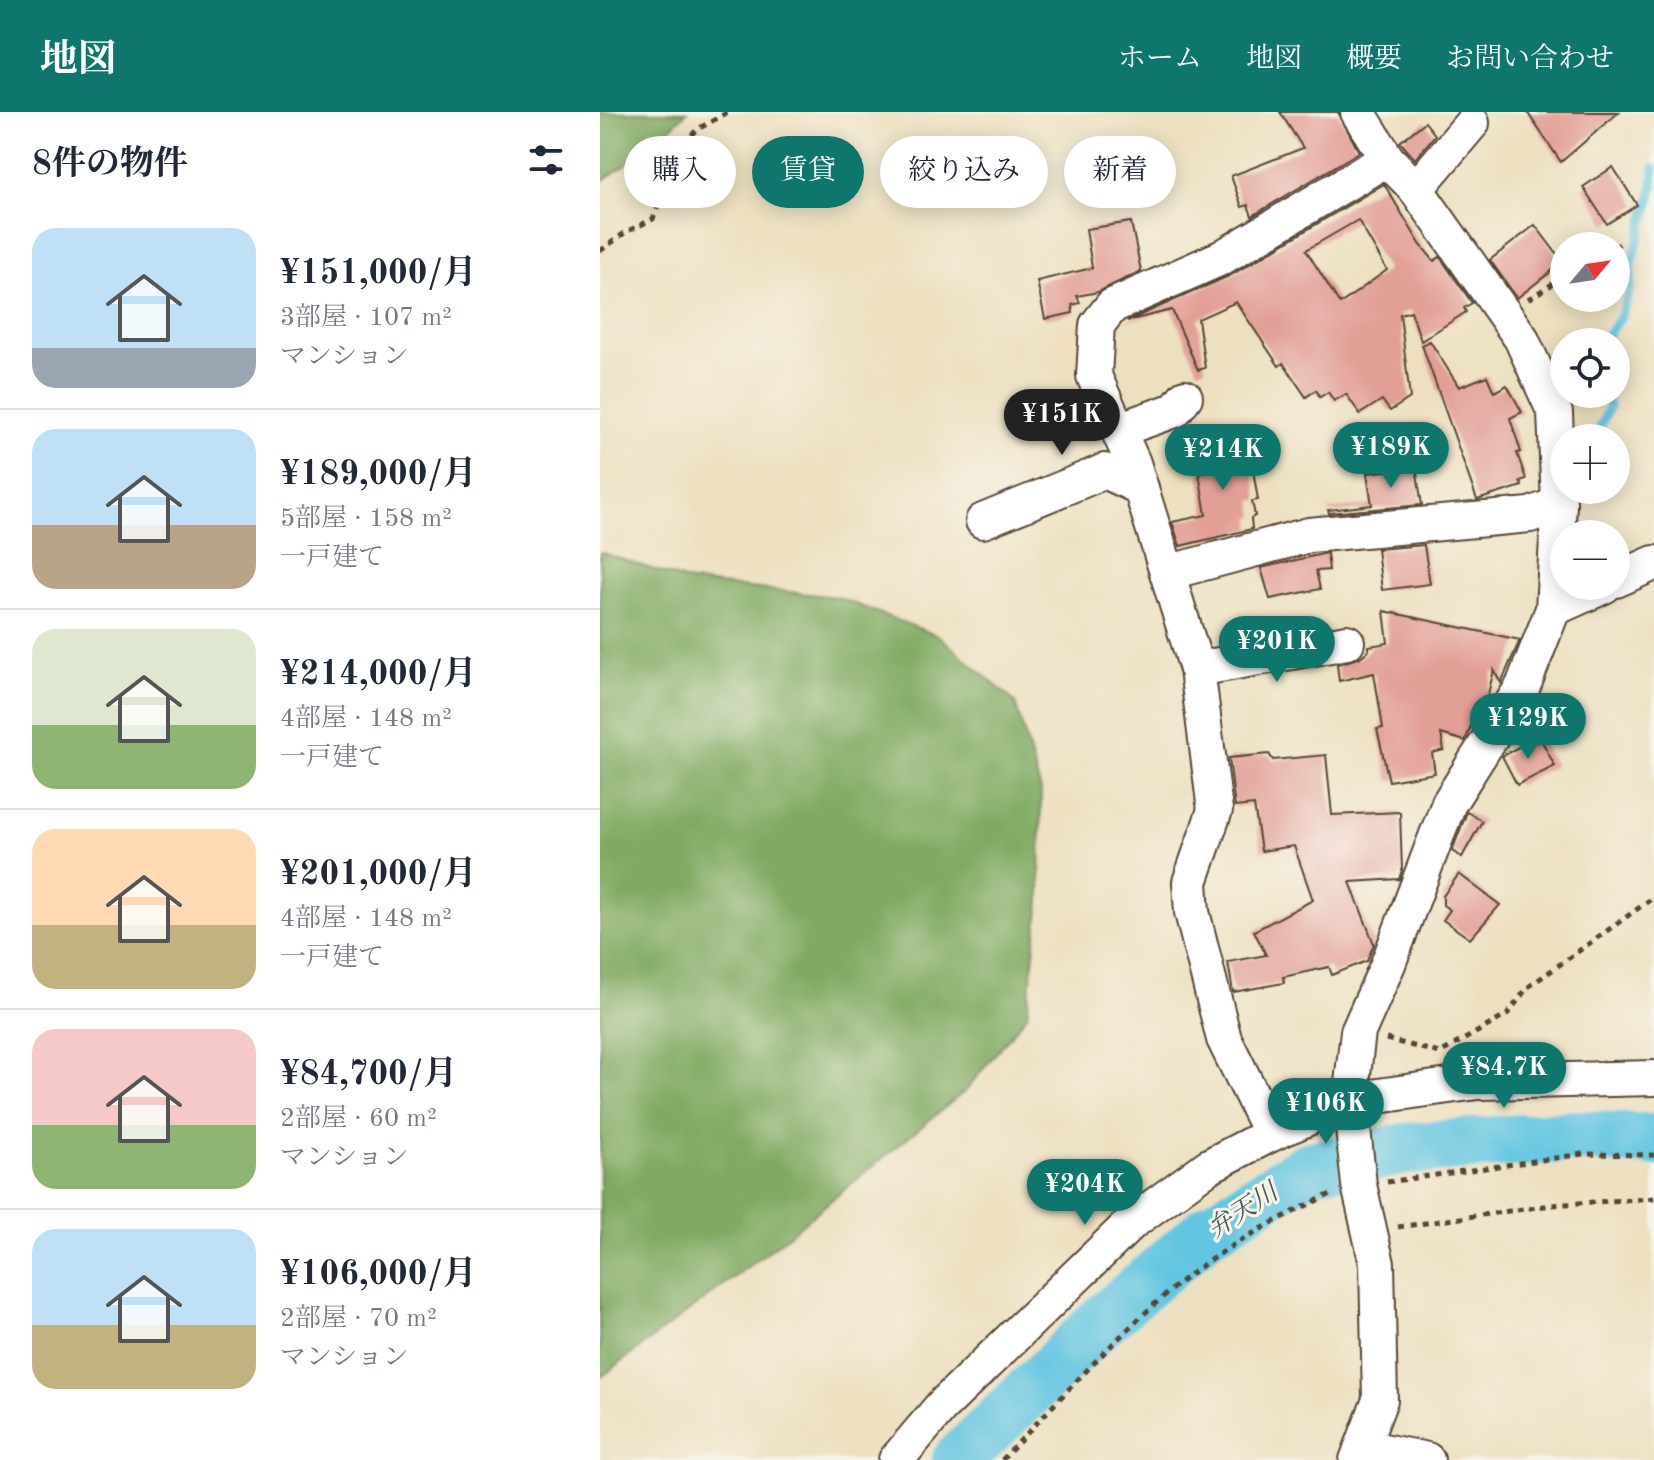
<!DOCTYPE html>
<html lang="ja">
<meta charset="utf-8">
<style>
:root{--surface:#fff;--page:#f6f6f7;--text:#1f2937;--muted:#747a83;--line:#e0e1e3;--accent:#0f766e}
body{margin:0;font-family:"Old Standard TT","Noto Serif JP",serif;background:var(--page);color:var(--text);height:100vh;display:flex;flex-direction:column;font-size:30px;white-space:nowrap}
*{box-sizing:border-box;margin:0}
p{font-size:26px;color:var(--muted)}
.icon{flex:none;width:44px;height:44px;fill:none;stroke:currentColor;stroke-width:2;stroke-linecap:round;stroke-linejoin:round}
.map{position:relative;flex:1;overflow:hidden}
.drawer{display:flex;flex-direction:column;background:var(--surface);width:600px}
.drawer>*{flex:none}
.hud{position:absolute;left:24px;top:24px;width:760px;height:72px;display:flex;gap:16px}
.needle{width:52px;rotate:61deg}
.buttons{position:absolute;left:950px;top:120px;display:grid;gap:16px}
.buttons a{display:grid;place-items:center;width:80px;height:80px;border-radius:50%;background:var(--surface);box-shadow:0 4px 20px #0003;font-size:40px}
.price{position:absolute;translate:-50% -68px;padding:0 18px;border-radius:28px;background:var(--accent);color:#fff;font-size:26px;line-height:52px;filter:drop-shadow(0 2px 4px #0008)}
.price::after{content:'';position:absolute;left:50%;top:48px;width:24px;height:18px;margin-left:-12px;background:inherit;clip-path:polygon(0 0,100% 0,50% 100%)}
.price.active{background:#222;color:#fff}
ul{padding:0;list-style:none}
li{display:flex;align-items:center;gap:24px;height:200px;padding:0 32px}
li+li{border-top:2px solid var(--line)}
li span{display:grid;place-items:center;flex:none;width:224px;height:160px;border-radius:24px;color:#555}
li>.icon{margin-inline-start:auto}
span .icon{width:96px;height:96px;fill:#fffc;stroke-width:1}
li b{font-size:34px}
h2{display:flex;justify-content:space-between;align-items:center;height:96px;padding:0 32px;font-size:34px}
.chip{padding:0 28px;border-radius:36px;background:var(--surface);box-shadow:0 4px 20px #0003;font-size:28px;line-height:72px}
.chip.active{background:var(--accent);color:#fff}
header{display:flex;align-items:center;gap:48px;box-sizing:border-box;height:112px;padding:0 40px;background:var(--accent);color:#fff}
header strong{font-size:38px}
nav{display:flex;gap:44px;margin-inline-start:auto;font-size:28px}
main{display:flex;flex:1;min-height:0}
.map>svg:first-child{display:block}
</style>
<header>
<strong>地図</strong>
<nav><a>ホーム</a><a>地図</a><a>概要</a><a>お問い合わせ</a></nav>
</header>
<main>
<section class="drawer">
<h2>8件の物件<svg class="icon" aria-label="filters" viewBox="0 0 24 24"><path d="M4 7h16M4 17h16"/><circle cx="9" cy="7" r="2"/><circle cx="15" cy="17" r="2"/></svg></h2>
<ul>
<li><span style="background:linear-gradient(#bfe0f5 75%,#9aa5b1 0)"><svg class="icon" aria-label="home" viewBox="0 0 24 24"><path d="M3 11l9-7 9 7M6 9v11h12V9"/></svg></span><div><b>¥151,000/月</b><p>3部屋 · 107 m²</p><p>マンション</p></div></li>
<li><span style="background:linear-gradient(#bfe0f5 60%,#b9a48a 0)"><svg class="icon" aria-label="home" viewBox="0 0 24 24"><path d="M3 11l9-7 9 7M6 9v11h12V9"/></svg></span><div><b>¥189,000/月</b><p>5部屋 · 158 m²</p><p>一戸建て</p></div></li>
<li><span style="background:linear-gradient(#dfe7d0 60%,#8fb573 0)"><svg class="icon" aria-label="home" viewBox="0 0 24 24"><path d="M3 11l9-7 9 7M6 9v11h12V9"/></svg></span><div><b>¥214,000/月</b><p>4部屋 · 148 m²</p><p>一戸建て</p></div></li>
<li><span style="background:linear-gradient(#ffd9b3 60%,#c2b280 0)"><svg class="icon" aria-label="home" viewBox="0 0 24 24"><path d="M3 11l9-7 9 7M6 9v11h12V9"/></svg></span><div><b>¥201,000/月</b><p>4部屋 · 148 m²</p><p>一戸建て</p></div></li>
<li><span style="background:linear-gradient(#f6c9c9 60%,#8fb573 0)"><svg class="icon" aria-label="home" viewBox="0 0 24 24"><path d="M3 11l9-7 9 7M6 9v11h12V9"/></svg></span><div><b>¥84,700/月</b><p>2部屋 · 60 m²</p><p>マンション</p></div></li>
<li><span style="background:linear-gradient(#bfe0f5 60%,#c2b280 0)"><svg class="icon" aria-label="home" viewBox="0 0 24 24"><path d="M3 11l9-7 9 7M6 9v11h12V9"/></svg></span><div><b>¥106,000/月</b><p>2部屋 · 70 m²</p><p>マンション</p></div></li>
</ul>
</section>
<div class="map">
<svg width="1054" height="1348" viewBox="0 0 1054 1348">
<rect width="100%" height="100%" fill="#f7f3e8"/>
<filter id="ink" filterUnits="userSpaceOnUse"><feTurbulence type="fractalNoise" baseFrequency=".0125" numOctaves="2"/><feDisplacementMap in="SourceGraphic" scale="16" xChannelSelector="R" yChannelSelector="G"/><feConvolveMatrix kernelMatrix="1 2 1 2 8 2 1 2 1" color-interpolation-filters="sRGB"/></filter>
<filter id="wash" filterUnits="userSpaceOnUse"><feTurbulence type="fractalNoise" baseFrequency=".006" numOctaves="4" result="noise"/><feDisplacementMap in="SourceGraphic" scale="32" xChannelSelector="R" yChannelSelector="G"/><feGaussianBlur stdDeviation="1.8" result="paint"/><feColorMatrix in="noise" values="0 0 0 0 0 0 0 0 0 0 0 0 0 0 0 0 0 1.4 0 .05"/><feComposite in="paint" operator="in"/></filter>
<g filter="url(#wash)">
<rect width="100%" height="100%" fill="#ede0c0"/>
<g fill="#80aa62" stroke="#5e6a40" stroke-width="2">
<path d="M 0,0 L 87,0 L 47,38 L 0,70 Z"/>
<path d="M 0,440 L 91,470 L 237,485 L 339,524 L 415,590 L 441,679 L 440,788 L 427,903 L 365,979 L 175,1134 L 0,1266 Z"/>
</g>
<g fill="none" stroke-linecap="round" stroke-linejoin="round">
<g stroke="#63c6e1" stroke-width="9">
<path d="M 1002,230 L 1020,206 L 1031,175 L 1032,152 L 1053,77 L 1054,56"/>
<path d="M 995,326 L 1009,295 L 1005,282"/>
</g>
<path stroke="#63c6e1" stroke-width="52" d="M 358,1348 L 499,1212 L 604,1121 L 707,1056 L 806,1037 L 974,1024 L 1054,1028"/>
</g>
<g id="blocks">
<g fill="#e29f96" fill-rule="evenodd">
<path d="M 680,0 L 738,0 L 759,40 L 652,104 L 648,93 L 642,95 L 631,64 L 703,36 Z"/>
<path d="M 927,0 L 1019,0 L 961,50 Z"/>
<path d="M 825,10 L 835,23 L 815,47 L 800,30 Z"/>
<path d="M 1013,55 L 1037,93 L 1007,112 L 983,75 Z"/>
<path d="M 784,72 L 820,132 L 834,149 L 840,145 L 872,191 L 864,196 L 866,200 L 821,229 L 811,199 L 800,202 L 810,286 L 790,299 L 782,288 L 760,302 L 746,282 L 734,289 L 728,280 L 720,285 L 716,278 L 706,285 L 683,251 L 679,254 L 636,190 L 598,207 L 605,256 L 598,258 L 572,198 L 527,209 L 631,163 ZM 758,108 L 787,158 L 740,192 L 706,138 Z"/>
<path d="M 531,110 L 541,159 L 498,180 L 477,184 L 480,191 L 472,193 L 473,201 L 445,207 L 437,169 L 492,156 L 486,117 Z"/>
<path d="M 935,113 L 963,150 L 917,186 L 890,148 Z"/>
<path d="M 830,229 L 859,275 L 887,264 L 894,280 L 907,273 L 922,300 L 910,306 L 921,340 L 917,341 L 926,367 L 920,369 L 922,374 L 877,388 L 822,233 Z"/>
<path d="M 647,322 L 658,388 L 652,389 L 655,404 L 651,406 L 652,417 L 580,434 L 572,410 L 606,403 L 599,361 L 605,360 L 598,330 Z"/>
<path d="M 816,355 L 822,393 L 729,401 L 728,398 L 772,393 L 767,361 Z"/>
<path d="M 824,433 L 830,472 L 782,478 L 777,437 Z"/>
<path d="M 727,441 L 729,458 L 716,459 L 720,477 L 670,487 L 661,456 Z"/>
<path d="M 784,499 L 920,528 L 901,571 L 894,558 L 884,598 L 881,603 L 878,596 L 865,629 L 841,622 L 844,638 L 832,641 L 835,661 L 789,669 L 777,617 L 783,616 L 774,561 L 739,569 L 737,552 L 759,546 L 769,538 L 769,534 L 788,531 Z"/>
<path d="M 939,624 L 955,654 L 917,673 L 902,644 Z"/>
<path d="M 669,642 L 673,648 L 726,643 L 732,703 L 800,700 L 802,758 L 799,767 L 750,770 L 774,832 L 767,849 L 732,863 L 729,855 L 683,865 L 684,871 L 633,880 L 628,850 L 666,843 L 654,819 L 713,788 L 694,734 L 661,739 L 654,693 L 635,695 L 629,646 Z"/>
<path d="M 867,700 L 882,709 L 862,745 L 852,739 Z"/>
<path d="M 859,762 L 900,793 L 870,827 L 843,808 L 850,798 L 843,793 L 843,784 Z"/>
</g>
</g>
</g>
<g filter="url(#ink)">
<use href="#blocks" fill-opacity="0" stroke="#564536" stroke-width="2"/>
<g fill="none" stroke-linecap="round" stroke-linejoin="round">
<g stroke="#564536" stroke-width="38">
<g id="minor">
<path d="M 816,77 L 872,11"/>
<path d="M 518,318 L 575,298 L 585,285"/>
<path d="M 383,409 L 505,359 L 541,376"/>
<path d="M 570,460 L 709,423 L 930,403 L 959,392"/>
<path d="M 1016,468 L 1054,451"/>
<path d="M 953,497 L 1004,474"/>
<path d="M 597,557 L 747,530"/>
<path d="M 671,1022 L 624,927 L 592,800 L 590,770 L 615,698 L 597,557 L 533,351 L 494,264 L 497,213 L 512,194 L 621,146 L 787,47"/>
<path d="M 764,1335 L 827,1348"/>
<path d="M 296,1348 L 341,1295 L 531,1111 L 609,1054 L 671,1022 L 750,988 L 877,970 L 1054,966"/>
<path d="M 757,1348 L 780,1288 L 777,1152 L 759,1073 L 750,988 L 758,920 L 788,852 L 849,691 L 923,574 L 953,497 L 959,392 L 955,301 L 921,226 L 816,77 L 787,47 L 758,0"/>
</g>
</g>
<g stroke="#564536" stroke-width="5" stroke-dasharray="6 6" stroke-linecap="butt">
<path d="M 1016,134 L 1019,132"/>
<path d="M 0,139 L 26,120 L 53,107 L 79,35 L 98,17 L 128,0"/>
<path d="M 928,187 L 964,165"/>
<path d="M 786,927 L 840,941 L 907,903 L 927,876 L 1054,785"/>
<path d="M 787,1070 L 983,1042 L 1054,1043"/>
<path d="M 798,1115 L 951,1093 L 1054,1086"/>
<path d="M 402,1348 C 455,1292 507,1234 565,1183 C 612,1141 674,1108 731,1082"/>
</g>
<use href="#minor" stroke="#fff" stroke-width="34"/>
</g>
</g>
<g text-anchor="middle" stroke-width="6" stroke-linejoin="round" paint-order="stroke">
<g font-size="26" font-style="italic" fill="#475958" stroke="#f7f3e8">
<text transform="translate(642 1098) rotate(-33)" y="9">弁天川</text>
</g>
</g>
</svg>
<div class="buttons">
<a><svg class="needle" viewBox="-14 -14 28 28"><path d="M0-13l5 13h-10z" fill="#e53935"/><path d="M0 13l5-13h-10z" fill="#747a83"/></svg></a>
<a><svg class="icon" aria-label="locate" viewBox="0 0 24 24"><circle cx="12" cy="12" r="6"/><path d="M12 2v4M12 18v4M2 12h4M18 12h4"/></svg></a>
<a>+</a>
<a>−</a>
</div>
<b class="price active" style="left:462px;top:345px">¥151K</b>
<b class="price" style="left:791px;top:378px">¥189K</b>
<b class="price" style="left:623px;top:380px">¥214K</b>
<b class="price" style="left:677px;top:572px">¥201K</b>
<b class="price" style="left:928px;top:649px">¥129K</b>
<b class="price" style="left:904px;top:998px">¥84.7K</b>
<b class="price" style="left:726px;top:1034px">¥106K</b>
<b class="price" style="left:485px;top:1115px">¥204K</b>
<div class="hud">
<a class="chip">購入</a>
<a class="chip active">賃貸</a>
<a class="chip">絞り込み</a>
<a class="chip">新着</a>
</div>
</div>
</main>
